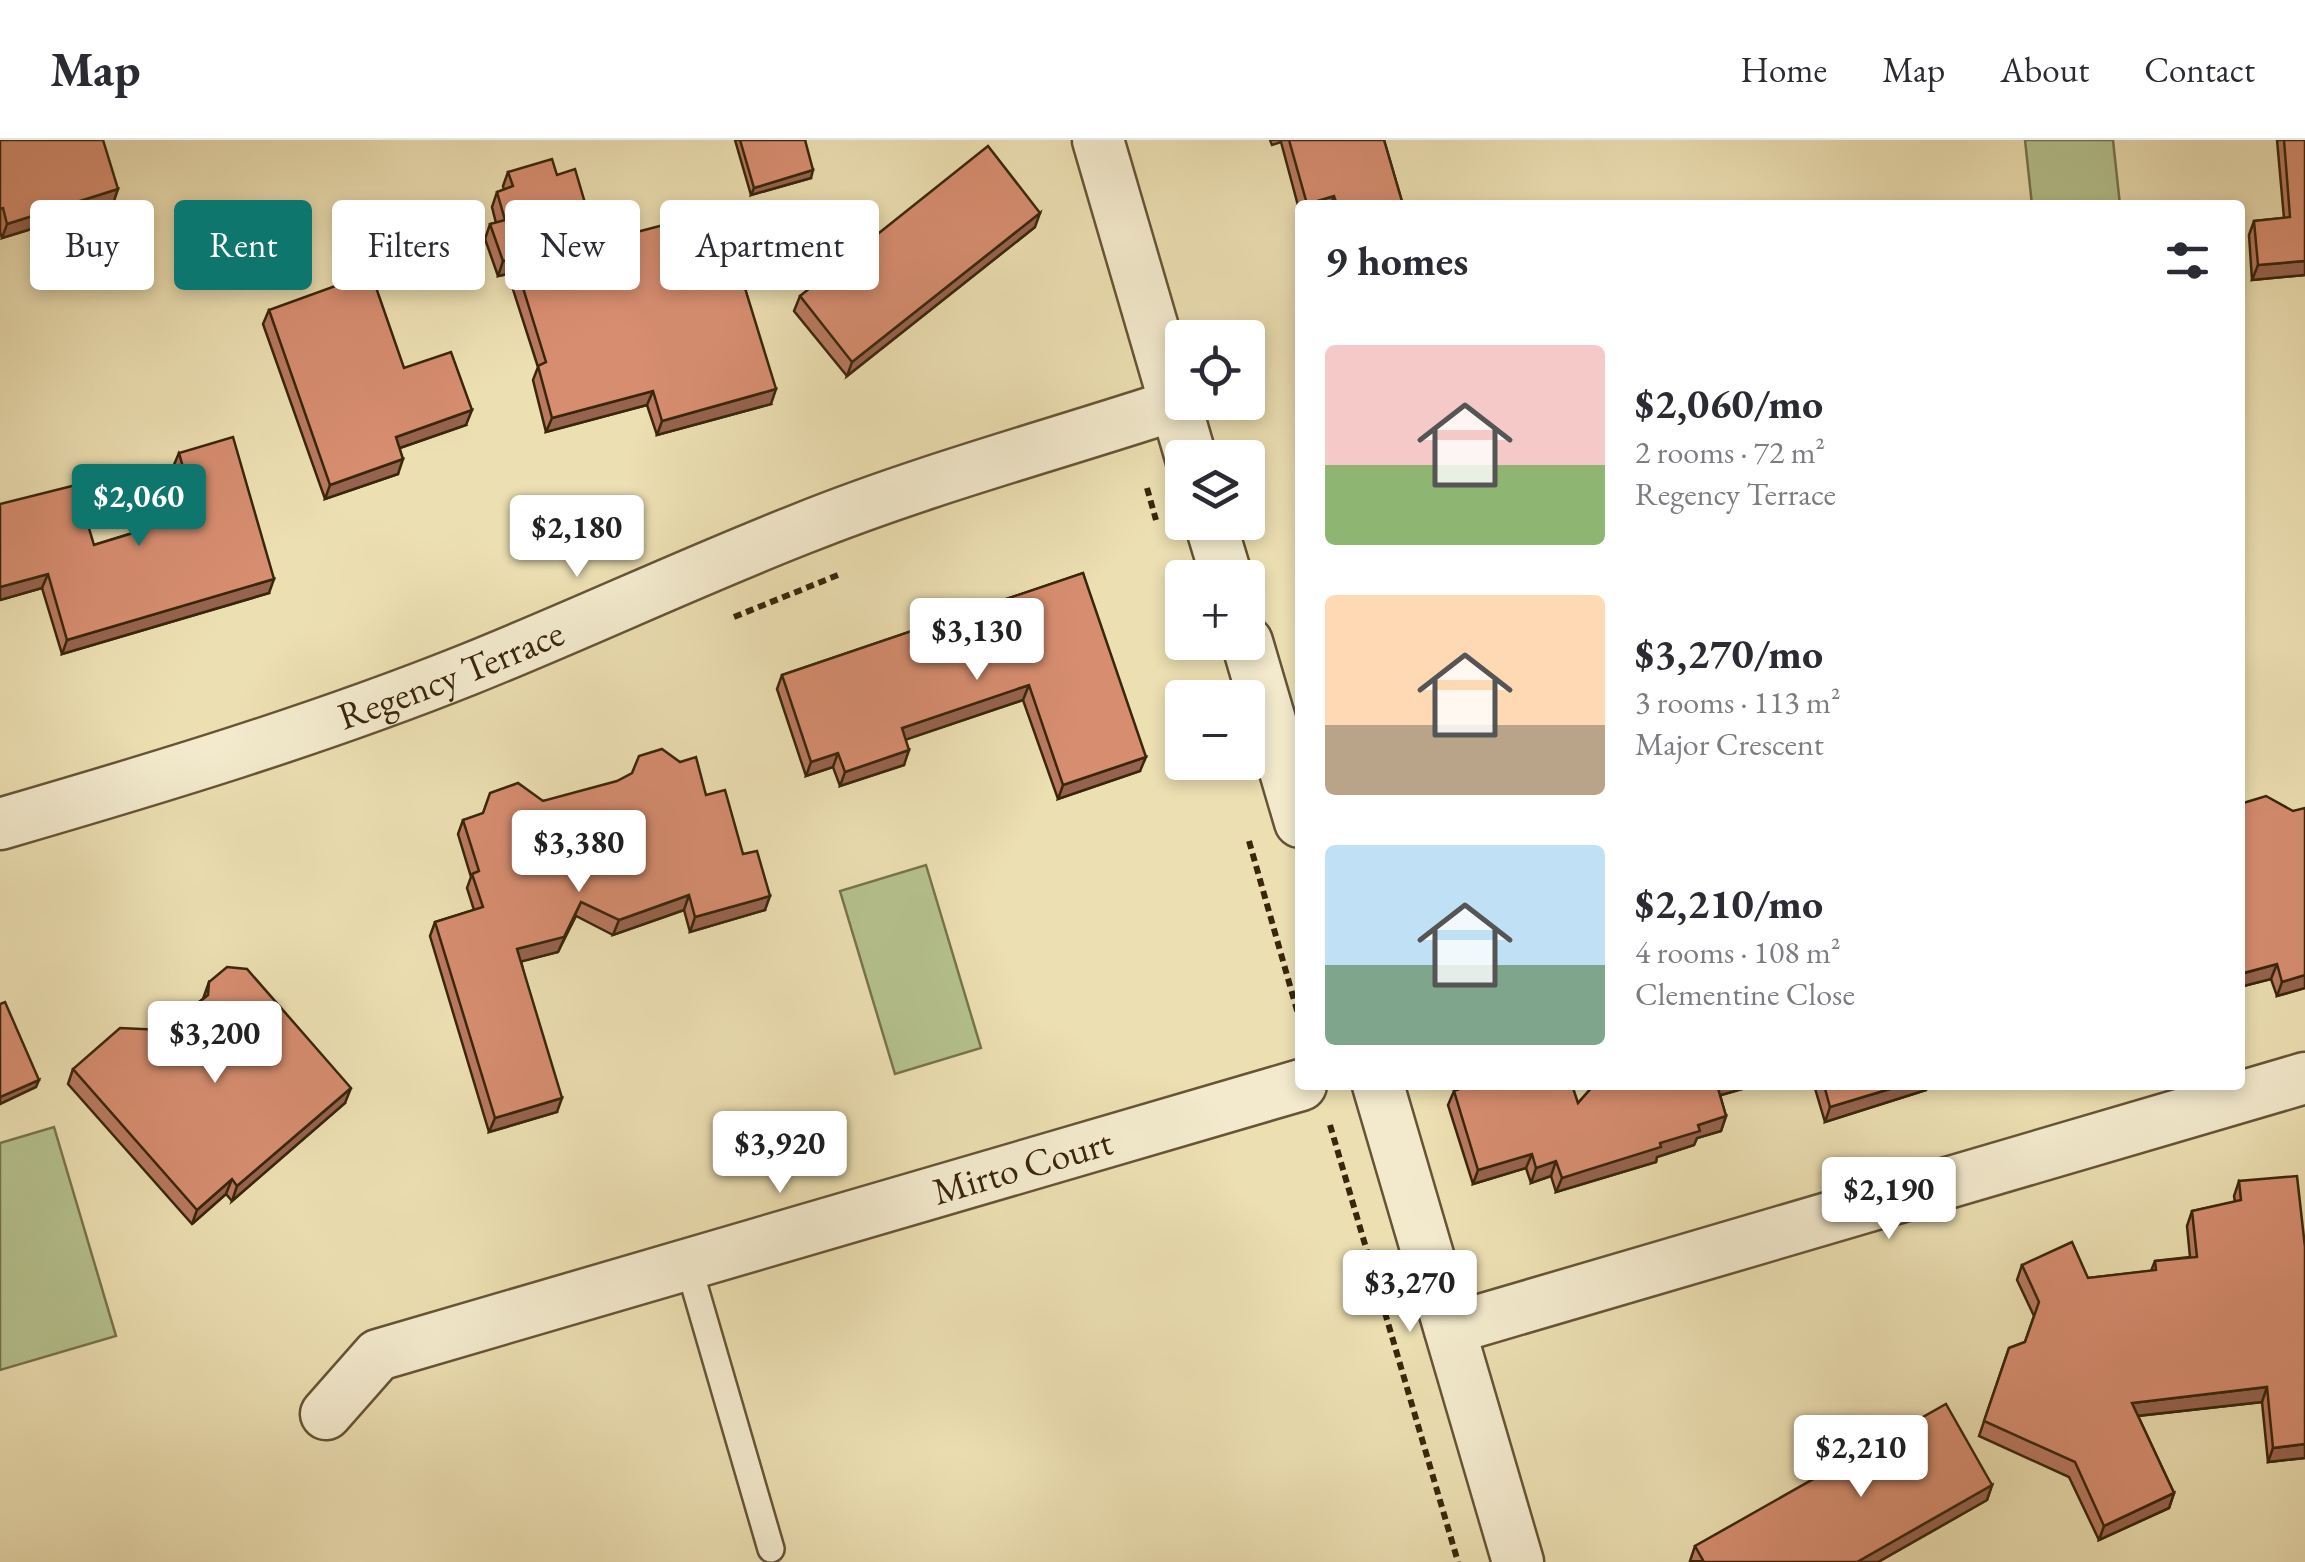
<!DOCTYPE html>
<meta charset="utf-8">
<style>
:root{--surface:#fff;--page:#f2f2f3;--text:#2b2b33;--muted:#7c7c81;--line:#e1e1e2;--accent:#0f766e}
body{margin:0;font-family:"EB Garamond",serif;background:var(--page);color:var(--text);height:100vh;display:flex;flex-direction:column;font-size:38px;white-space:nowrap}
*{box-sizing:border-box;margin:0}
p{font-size:32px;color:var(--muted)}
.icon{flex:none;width:55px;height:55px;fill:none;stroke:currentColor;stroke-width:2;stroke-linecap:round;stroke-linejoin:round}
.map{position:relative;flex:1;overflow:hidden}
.side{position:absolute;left:1295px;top:60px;width:950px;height:890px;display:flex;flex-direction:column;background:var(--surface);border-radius:10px;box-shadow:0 5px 15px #0003}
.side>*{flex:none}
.banner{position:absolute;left:30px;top:60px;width:950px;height:90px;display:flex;gap:20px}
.controls{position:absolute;left:1165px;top:180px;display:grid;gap:20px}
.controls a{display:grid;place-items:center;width:100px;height:100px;border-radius:10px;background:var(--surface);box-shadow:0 5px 15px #0003;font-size:50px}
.price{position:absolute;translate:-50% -85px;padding:0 22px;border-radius:10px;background:#fff;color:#222;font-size:32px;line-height:65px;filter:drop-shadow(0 2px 5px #0008)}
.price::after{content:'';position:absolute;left:50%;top:60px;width:30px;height:22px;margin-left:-15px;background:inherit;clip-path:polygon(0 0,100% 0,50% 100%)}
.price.on{background:var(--accent);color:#fff}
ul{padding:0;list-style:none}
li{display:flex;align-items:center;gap:30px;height:250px;padding:0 30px}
li span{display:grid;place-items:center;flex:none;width:280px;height:200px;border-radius:10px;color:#555}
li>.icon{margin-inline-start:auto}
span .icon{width:120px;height:120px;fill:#fffc;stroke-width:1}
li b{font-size:42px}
h2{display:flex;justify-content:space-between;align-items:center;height:120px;padding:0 30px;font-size:42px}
.chip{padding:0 35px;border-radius:10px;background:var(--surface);box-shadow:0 5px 15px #0003;font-size:35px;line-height:90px}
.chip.on{background:var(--accent);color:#fff}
header{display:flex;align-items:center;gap:60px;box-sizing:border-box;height:140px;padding:0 50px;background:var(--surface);border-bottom:2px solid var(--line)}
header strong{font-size:48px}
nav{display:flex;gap:55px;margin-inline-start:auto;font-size:35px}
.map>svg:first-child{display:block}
</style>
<header>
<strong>Map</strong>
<nav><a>Home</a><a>Map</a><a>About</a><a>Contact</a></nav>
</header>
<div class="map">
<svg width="2305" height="1422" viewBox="0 0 2305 1422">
<rect width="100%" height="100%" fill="#ecdfb2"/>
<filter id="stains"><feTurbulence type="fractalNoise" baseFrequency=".002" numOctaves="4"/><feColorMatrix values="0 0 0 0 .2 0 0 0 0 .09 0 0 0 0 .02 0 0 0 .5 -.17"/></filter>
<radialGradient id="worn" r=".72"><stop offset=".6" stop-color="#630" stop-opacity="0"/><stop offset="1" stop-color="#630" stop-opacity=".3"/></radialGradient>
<g fill="#b5c28e" stroke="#78744c" stroke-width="2.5">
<path d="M 2025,0 L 2113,0 L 2120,65 L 2032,65 Z"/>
<path d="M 926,725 L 981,908 L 895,934 L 840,751 Z"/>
<path d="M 54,987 L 116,1196 L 0,1230 L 0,1003 Z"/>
</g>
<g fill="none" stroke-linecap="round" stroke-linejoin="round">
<g stroke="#665435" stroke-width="30">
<path id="service" d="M 688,1124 L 771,1409"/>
</g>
<g stroke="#665435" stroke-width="55">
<g id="minor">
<path d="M 1098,0 L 1191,318"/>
<path d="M 1210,382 L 1227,438"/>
<path d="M 1247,502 L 1300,682"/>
<path id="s1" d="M 0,684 C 158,638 314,591 467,530 C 579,485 689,433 801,389 C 923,340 1050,306 1175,265"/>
<path d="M 1378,945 L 1518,1422"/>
<path d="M 1450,1189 L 2305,938"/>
<path id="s2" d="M 326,1274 L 378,1215 L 1301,945"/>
</g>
</g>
<g stroke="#3a260b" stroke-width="6" stroke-dasharray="8 5" stroke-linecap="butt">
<path d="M 1147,348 L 1156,380"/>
<path d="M 734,477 L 838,435"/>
<path d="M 1249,701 L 1300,881"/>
<path d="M 1330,985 L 1458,1422"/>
</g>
<use href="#service" stroke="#f3eacd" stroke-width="25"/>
<use href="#minor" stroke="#f3eacd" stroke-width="50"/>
</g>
<g fill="#b87960" stroke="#3a260b" stroke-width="2.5">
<path d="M 0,0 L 113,64 L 2,98 L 0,92 Z"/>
<path d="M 735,0 L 805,0 L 811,38 L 751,55 Z"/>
<path d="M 1270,0 L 1384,0 L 1403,65 L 1300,65 L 1300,73 L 1281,2 L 1272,5 Z"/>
<path d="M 2277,0 L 2305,0 L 2305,135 L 2252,140 L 2249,95 L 2254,81 L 2284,78 Z"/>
<path d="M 508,32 L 557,35 L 593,90 L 610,99 L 771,264 L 657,295 L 647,265 L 546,292 L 533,240 L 538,227 L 508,134 L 498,136 L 485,99 L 490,84 L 496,83 L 492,67 L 497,52 L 504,50 L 503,46 Z"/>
<path d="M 1035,87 L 847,236 L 794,171 L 800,156 Z"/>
<path d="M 269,170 L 404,228 L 466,285 L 400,308 L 398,334 L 325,359 L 263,184 Z"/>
<path d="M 179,313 L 269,453 L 62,514 L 42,448 L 0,460 L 94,405 L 187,376 L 173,327 Z"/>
<path d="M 1083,433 L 1140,631 L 1058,659 L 1023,560 L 906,599 L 904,625 L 840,646 L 833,627 L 806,636 L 777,549 L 782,535 Z"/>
<path d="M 706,655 L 743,714 L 765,770 L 690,792 L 684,770 L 613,795 L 576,776 L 558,812 L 521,821 L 557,972 L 489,992 L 430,796 L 435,782 L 474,770 L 467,748 L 471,737 L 458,694 L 463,680 L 543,661 Z"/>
<path d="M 2240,664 L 2305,848 L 2277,856 L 2271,839 L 2240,847 Z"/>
<path d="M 209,842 L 345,963 L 232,1061 L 226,1054 L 192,1084 L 68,944 L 73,929 L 164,890 L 203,859 Z"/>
<path d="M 1594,945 L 1756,945 L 1720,955 L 1726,976 L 1721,991 L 1697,998 L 1694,1005 L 1657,1017 L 1656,1022 L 1556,1052 L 1551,1036 L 1531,1043 L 1526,1028 L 1473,1044 L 1448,965 L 1454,951 L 1578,963 Z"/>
<path d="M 1814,945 L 1927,945 L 1926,950 L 1825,982 Z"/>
<path d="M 2239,1041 L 2305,1107 L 2305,1318 L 2268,1322 L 2262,1262 L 2138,1276 L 2174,1353 L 2169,1368 L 2099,1400 L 2069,1337 L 1979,1296 L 2009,1208 L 2025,1202 L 2034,1176 L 2017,1140 L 2022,1125 L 2088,1138 L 2151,1131 L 2155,1121 L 2190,1117 L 2187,1086 L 2192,1071 L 2235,1062 L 2234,1056 Z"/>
<path d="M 1992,1345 L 1987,1360 L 1878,1422 L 1690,1421 L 1695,1406 Z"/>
</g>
<g fill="#96634e" stroke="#3a260b" stroke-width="2.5">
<path d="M 813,30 L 811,38 L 751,55 L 754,48 Z"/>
<path d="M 118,49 L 113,64 L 2,98 L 7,84 Z"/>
<path d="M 1334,56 L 1331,65 L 1307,65 L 1307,64 Z"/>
<path d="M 1040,73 L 1035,87 L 847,236 L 852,222 Z"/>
<path d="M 514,119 L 508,134 L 498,136 L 503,121 Z"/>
<path d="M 2305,121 L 2305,135 L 2252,140 L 2258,125 Z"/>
<path d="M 776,249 L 771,264 L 657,295 L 662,281 Z"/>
<path d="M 653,251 L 647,265 L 546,292 L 552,278 Z"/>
<path d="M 472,270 L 466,285 L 391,311 L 396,297 Z"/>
<path d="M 403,319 L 398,334 L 325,359 L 330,345 Z"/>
<path d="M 48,434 L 42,448 L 0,460 L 0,447 Z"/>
<path d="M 274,439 L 269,453 L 62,514 L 67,500 Z"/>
<path d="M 1029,545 L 1023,560 L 896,603 L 902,588 Z"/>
<path d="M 909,610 L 904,625 L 840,646 L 845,632 Z"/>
<path d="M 838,613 L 833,627 L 806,636 L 811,622 Z"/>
<path d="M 1146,617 L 1140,631 L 1058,659 L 1063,645 Z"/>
<path d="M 689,755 L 684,770 L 613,795 L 619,780 Z"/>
<path d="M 770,756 L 765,770 L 690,792 L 695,777 Z"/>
<path d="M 581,762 L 558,812 L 512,824 L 517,809 Z"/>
<path d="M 2277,824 L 2271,839 L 2240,847 L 2240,834 Z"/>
<path d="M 2305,835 L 2305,848 L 2277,856 L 2282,842 Z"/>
<path d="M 39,940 L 36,947 L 0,964 L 0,957 Z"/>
<path d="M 1716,945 L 1756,945 L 1711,958 Z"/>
<path d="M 1903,945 L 1927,945 L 1926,950 L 1825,982 L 1830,967 Z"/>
<path d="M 351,948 L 345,963 L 232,1061 L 237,1046 Z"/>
<path d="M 562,958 L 557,972 L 489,992 L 495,978 Z"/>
<path d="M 1726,976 L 1721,991 L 1697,998 L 1694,1005 L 1657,1017 L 1656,1022 L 1556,1052 L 1562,1038 L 1660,1003 L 1698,985 Z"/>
<path d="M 1532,1014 L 1526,1028 L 1473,1044 L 1478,1030 Z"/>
<path d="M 1556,1021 L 1551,1036 L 1531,1043 L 1536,1028 Z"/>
<path d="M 232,1039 L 226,1054 L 192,1084 L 197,1070 Z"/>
<path d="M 2267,1247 L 2262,1262 L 2127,1277 L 2132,1263 Z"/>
<path d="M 2305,1304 L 2305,1318 L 2268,1322 L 2273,1308 Z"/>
<path d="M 1992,1345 L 1987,1360 L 1878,1422 L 1857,1422 Z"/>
<path d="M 2174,1353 L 2169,1368 L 2099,1400 L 2104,1386 Z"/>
</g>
<g fill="#d68d70" stroke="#3a260b" stroke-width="2.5">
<path d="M 0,0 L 103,0 L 118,49 L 7,84 L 3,68 L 0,69 Z"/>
<path d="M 740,0 L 805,0 L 813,30 L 754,48 Z"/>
<path d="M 1289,0 L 1384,0 L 1403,65 L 1337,65 L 1334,56 L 1307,64 Z"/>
<path d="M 2284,0 L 2305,0 L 2305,121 L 2258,125 L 2254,81 L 2290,77 Z"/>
<path d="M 988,6 L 1040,73 L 852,222 L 800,156 Z"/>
<path d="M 552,19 L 557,35 L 575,29 L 593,90 L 606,85 L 610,99 L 721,70 L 776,249 L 662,281 L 653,251 L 552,278 L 538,226 L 546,222 L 514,119 L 503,121 L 490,84 L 505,80 L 497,52 L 513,46 L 508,32 Z"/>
<path d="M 371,133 L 404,228 L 451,212 L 472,270 L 396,297 L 403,319 L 330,345 L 269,170 Z"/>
<path d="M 233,297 L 274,439 L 67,500 L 48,434 L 0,447 L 0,364 L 76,345 L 94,405 L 196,374 L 179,313 Z"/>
<path d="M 1083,433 L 1146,617 L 1063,645 L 1029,545 L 902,588 L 909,610 L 845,632 L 838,613 L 811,622 L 782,535 Z"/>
<path d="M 662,609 L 680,622 L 696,617 L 706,655 L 725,650 L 743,714 L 757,711 L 770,756 L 695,777 L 689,755 L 619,780 L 581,762 L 564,797 L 517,809 L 562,958 L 495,978 L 435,782 L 483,767 L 472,734 L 479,731 L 463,680 L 483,673 L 490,653 L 518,643 L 543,661 L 617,641 L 632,633 L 639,616 Z"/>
<path d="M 2266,656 L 2293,671 L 2305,668 L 2305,835 L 2282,842 L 2277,824 L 2240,834 L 2240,664 Z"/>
<path d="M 227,827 L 247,829 L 351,948 L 237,1046 L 232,1039 L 197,1070 L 73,929 L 120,888 L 164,890 L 208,855 L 209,842 Z"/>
<path d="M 5,862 L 39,940 L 0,957 L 0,864 Z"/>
<path d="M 1470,945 L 1572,945 L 1578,963 L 1594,945 L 1717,945 L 1726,976 L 1698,985 L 1700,991 L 1660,1003 L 1661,1007 L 1562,1038 L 1556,1021 L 1536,1028 L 1532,1014 L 1478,1030 L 1454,951 Z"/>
<path d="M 1824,945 L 1903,945 L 1830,967 Z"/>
<path d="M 2297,1036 L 2305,1107 L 2305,1304 L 2273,1308 L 2267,1247 L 2132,1263 L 2174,1353 L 2104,1386 L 2075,1322 L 1984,1281 L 2009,1208 L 2025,1202 L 2039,1162 L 2022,1125 L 2072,1102 L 2088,1138 L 2156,1130 L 2155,1121 L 2197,1117 L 2192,1071 L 2241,1060 L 2239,1041 Z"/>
<path d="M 1946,1264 L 1992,1345 L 1857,1422 L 1704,1422 L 1695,1406 Z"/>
</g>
<g text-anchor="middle" stroke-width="9" stroke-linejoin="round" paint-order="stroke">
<g font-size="38" fill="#3a260b" stroke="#f3eacd">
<text dy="13" stroke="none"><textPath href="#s1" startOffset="475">Regency Terrace</textPath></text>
<text dy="13" stroke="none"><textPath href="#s2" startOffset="750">Mirto Court</textPath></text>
</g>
</g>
<rect width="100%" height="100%" filter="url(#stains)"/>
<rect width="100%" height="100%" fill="url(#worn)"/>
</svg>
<div class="controls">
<a><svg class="icon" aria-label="locate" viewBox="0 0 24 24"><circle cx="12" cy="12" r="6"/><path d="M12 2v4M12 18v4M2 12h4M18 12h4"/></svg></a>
<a><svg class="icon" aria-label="layers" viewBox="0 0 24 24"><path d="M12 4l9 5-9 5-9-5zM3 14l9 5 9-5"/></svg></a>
<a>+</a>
<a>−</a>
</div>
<b class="price on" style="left:139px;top:409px">$2,060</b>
<b class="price" style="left:577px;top:440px">$2,180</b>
<b class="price" style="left:977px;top:543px">$3,130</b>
<b class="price" style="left:579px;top:755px">$3,380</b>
<b class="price" style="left:215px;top:946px">$3,200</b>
<b class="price" style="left:780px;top:1056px">$3,920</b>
<b class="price" style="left:1889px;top:1102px">$2,190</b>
<b class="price" style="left:1410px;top:1195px">$3,270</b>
<b class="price" style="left:1861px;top:1360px">$2,210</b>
<div class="banner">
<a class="chip">Buy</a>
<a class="chip on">Rent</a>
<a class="chip">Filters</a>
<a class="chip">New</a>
<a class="chip">Apartment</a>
</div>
<section class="side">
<h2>9 homes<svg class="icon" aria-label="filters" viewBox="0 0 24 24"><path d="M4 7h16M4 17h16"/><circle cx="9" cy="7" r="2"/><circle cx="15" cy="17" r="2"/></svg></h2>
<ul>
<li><span style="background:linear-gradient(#f6c9c9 60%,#8fb573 0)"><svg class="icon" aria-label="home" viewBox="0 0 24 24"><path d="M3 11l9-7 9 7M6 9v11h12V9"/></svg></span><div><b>$2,060/mo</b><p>2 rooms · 72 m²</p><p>Regency Terrace</p></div></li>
<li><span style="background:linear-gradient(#ffd9b3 65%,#b9a48a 0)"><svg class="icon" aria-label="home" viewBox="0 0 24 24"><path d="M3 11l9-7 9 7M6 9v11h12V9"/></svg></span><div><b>$3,270/mo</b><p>3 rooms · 113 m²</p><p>Major Crescent</p></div></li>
<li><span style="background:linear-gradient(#bfe0f5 60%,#7fa58c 0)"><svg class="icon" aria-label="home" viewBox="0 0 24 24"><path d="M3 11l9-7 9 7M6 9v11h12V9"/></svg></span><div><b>$2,210/mo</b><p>4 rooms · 108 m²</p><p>Clementine Close</p></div></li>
</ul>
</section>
</div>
